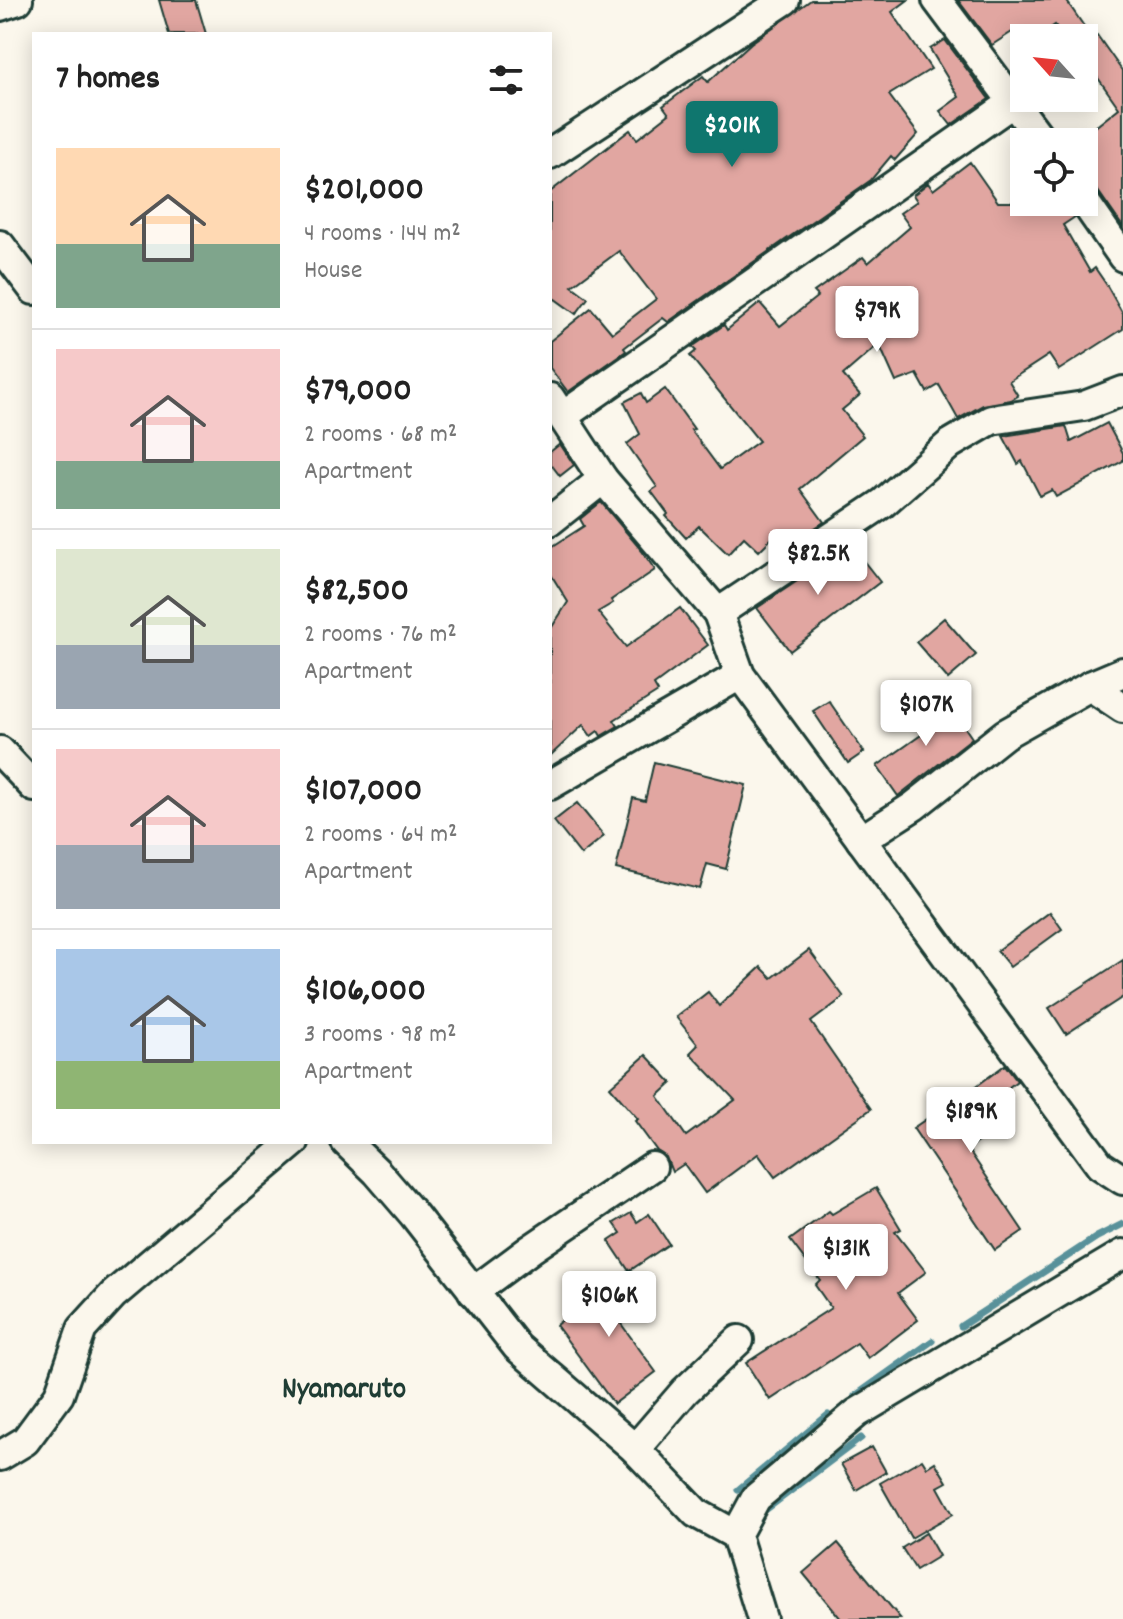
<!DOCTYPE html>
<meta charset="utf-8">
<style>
:root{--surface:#fff;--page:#f2f2f2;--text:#222;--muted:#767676;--line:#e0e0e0;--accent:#0f766e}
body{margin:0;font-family:Dekko,sans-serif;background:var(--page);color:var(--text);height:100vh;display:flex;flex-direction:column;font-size:30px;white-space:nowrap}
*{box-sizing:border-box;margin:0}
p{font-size:26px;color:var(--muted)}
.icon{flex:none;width:44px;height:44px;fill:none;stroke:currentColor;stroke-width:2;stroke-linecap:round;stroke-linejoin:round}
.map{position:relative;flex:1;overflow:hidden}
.side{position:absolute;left:32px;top:32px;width:520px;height:1112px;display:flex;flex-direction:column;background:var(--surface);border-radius:0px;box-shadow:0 4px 20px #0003}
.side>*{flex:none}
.needle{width:52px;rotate:297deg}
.buttons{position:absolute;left:1010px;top:24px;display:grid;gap:16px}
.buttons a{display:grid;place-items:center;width:88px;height:88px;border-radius:0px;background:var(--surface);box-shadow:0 4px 20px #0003;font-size:40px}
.price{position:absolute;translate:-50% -68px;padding:0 18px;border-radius:8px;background:#fff;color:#222;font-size:26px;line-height:52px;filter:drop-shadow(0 2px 4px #0008)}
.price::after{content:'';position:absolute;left:50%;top:48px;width:24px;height:18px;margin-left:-12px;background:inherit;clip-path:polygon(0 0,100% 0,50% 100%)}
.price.selected{background:var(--accent);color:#fff}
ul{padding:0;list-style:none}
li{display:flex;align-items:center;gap:24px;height:200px;padding:0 24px}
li+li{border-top:2px solid var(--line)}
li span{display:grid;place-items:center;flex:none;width:224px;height:160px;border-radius:0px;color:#555}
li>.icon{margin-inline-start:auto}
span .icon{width:96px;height:96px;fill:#fffc;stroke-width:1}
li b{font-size:34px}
h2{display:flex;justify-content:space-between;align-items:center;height:96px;padding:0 24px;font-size:34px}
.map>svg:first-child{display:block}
</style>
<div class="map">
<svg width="1123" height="1619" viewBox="0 0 1123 1619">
<rect width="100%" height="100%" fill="#fbf7ec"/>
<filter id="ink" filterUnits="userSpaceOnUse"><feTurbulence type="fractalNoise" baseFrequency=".0125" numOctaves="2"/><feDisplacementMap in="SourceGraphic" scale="16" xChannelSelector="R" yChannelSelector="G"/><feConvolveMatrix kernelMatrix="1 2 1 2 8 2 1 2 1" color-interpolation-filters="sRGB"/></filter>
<g filter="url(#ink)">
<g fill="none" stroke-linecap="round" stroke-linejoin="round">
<g stroke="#58919a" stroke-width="7">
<path d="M 961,1326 L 1097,1237 L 1123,1224"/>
<path d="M 855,1396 L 932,1341"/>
<path d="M 738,1490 L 828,1415"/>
<path d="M 760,1514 L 861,1438"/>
</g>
</g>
<g fill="#e1a6a1" stroke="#1f3d34" stroke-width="2">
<path d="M 159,0 L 196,0 L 206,34 L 169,34 Z"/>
<path d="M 811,0 L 908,0 L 892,12 L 931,69 L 889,95 L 918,134 L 895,160 L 891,156 L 871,180 L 668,322 L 663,318 L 624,348 L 626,351 L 568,392 L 550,368 L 550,341 L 591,308 L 612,333 L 656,299 L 619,251 L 572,286 L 588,298 L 576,314 L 555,299 L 550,302 L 550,192 L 630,130 L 637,139 L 669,114 L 663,106 L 703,76 L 708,82 L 751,43 Z"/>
<path d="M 958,0 L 1066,0 L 1092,38 L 1097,35 L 1123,72 L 1123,227 L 1098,191 L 1084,184 L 1084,136 L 1119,108 L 1084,58 L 1084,44 L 1092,38 L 1064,38 L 1055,25 L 1036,38 L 1024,38 L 1022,45 L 1012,32 L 992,45 Z"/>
<path d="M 945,40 L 989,99 L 951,125 L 940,111 L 959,97 L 930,49 Z"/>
<path d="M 970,162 L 998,202 L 1067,202 L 1075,217 L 1063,225 L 1090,272 L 1095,268 L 1106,284 L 1123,314 L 1123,329 L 1059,370 L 1049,355 L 1009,381 L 1018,396 L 1011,400 L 983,405 L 958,419 L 939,385 L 927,392 L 917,374 L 896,382 L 879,344 L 843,375 L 860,395 L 842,410 L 863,436 L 800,489 L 824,522 L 781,550 L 772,538 L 759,551 L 744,537 L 728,554 L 699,526 L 686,538 L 666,516 L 668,514 L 651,491 L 657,487 L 627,444 L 640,434 L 624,402 L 641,393 L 646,403 L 665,389 L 694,429 L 691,430 L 720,469 L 759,441 L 690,356 L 696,351 L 692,347 L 724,325 L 727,330 L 760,303 L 780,326 L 818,296 L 814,292 L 863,257 L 868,263 L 910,227 L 900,213 L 917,201 L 913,195 L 928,183 L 933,190 Z"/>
<path d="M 1107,423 L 1123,453 L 1123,461 L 1056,497 L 1052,490 L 1040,496 L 1022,461 L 1018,464 L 1003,436 L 1066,426 L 1071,442 Z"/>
<path d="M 560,444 L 574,465 L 560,476 L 550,463 L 550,452 Z"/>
<path d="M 601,502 L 642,551 L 655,570 L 611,600 L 613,603 L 598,612 L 626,647 L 680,608 L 708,645 L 654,685 L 658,692 L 614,720 L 618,726 L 601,736 L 598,731 L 591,736 L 583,725 L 550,756 L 550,630 L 568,602 L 550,573 L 550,548 L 584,526 L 580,519 Z"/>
<path d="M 851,545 L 880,582 L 790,651 L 757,608 Z"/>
<path d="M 944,618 L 976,655 L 948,679 L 916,642 Z"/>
<path d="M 945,698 L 972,738 L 898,796 L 877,766 L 931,728 L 921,715 Z"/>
<path d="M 829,701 L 864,752 L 848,763 L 813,711 Z"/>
<path d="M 654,762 L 746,785 L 726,869 L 707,864 L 700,889 L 616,869 L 633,798 L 645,801 Z"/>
<path d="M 577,803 L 604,836 L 581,855 L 554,821 Z"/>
<path d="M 1050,912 L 1062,929 L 1010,967 L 997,951 Z"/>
<path d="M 809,950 L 844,997 L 811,1022 L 871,1109 L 775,1177 L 758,1154 L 705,1193 L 684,1164 L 672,1172 L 666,1157 L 657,1151 L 635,1121 L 638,1119 L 610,1087 L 646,1055 L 672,1083 L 658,1096 L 686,1136 L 735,1100 L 690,1053 L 698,1045 L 676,1017 L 708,992 L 719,1006 L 761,967 L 772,978 Z"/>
<path d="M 1123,960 L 1123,997 L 1066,1034 L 1049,1008 Z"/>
<path d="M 1005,1065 L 1017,1081 L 984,1106 L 999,1126 L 968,1149 L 1023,1231 L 995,1250 L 913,1128 L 941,1109 L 943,1111 Z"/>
<path d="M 876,1188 L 901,1229 L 895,1232 L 926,1272 L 898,1293 L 918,1320 L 868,1358 L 857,1343 L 770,1400 L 746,1363 L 831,1308 L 815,1285 L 820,1280 L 790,1240 L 829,1211 L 832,1214 Z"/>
<path d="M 631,1213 L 637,1222 L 649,1214 L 669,1244 L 629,1271 L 609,1241 L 621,1233 L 614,1223 Z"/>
<path d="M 625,1273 L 646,1300 L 619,1321 L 656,1372 L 614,1404 L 556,1325 Z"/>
<path d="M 872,1447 L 886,1472 L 856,1490 L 841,1464 Z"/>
<path d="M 922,1459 L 927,1467 L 935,1462 L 947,1482 L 938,1487 L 953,1514 L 911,1538 L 880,1483 Z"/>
<path d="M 926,1533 L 939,1556 L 916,1570 L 902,1548 Z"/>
<path d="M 838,1543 L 901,1619 L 841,1619 L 803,1573 Z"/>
</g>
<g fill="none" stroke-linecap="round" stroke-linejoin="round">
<g stroke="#1f3d34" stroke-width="34">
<g id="minor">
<path d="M 937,0 L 1043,142"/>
<path d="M 0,6 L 18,0"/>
<path d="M 550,154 L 785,0"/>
<path d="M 1084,201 L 1123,257"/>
<path d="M 0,245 L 34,290"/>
<path d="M 1123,391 L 1084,406 L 991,420 L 950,444 L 883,503 L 718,613 L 740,675 L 1100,1165 L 1123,1180"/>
<path d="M 550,398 L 603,479 L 718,613"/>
<path d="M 563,416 L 1015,101"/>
<path d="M 550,521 L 603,479"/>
<path d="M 1090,686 L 1123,672"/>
<path d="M 0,751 L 34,787"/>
<path d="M 550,785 L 740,675"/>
<path d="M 861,840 L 914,806 L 1005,734 L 1090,686 L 1123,708"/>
<path d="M 346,1142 L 377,1172 L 414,1215 L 517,1347 L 635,1449 L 696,1513 L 736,1535"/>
<path d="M 473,1292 L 531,1249 L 652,1167"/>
<path d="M 635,1449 L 685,1391 L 739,1340"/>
<path d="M 0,1456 L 25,1441 L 59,1395 L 82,1329 L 113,1295 L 294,1142"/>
<path d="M 762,1619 L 736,1535 L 756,1498 L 857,1413 L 1123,1254"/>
</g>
</g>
<use href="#minor" stroke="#fbf7ec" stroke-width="28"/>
</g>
</g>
<g text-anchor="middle" stroke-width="6" stroke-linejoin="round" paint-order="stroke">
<g font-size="30" font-weight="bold" fill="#1f3d34" stroke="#fbf7ec">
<text x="344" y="1397">Nyamaruto</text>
</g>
</g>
</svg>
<div class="buttons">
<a><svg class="needle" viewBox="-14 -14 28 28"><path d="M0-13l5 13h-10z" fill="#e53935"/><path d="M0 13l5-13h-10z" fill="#767676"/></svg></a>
<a><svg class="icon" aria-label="locate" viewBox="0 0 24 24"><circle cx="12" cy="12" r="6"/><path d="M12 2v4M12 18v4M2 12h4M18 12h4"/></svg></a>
</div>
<b class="price selected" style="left:732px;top:169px">$201K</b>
<b class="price" style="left:877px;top:354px">$79K</b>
<b class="price" style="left:818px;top:597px">$82.5K</b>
<b class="price" style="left:926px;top:748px">$107K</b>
<b class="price" style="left:971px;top:1155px">$189K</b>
<b class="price" style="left:846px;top:1292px">$131K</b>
<b class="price" style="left:609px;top:1339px">$106K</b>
<section class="side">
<h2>7 homes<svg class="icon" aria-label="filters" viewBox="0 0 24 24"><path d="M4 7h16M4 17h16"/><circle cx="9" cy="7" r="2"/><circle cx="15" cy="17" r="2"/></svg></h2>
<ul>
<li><span style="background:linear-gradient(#ffd9b3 60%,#7fa58c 0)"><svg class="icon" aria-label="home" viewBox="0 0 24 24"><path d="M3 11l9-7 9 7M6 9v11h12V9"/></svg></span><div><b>$201,000</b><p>4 rooms · 144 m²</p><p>House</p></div></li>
<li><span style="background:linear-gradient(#f6c9c9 70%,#7fa58c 0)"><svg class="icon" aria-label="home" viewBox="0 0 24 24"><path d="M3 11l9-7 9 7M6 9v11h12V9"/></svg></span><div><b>$79,000</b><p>2 rooms · 68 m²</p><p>Apartment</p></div></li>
<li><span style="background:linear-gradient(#dfe7d0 60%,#9aa5b1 0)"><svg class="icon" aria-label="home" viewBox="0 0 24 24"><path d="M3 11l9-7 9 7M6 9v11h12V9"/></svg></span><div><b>$82,500</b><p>2 rooms · 76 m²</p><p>Apartment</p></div></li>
<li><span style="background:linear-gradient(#f6c9c9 60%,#9aa5b1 0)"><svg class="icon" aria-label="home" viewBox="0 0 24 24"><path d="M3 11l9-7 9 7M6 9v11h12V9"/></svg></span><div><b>$107,000</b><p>2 rooms · 64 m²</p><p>Apartment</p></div></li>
<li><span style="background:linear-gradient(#a9c7e8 70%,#8fb573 0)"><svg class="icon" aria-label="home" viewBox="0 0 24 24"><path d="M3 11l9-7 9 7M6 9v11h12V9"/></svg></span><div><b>$106,000</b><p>3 rooms · 98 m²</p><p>Apartment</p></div></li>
</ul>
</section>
</div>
